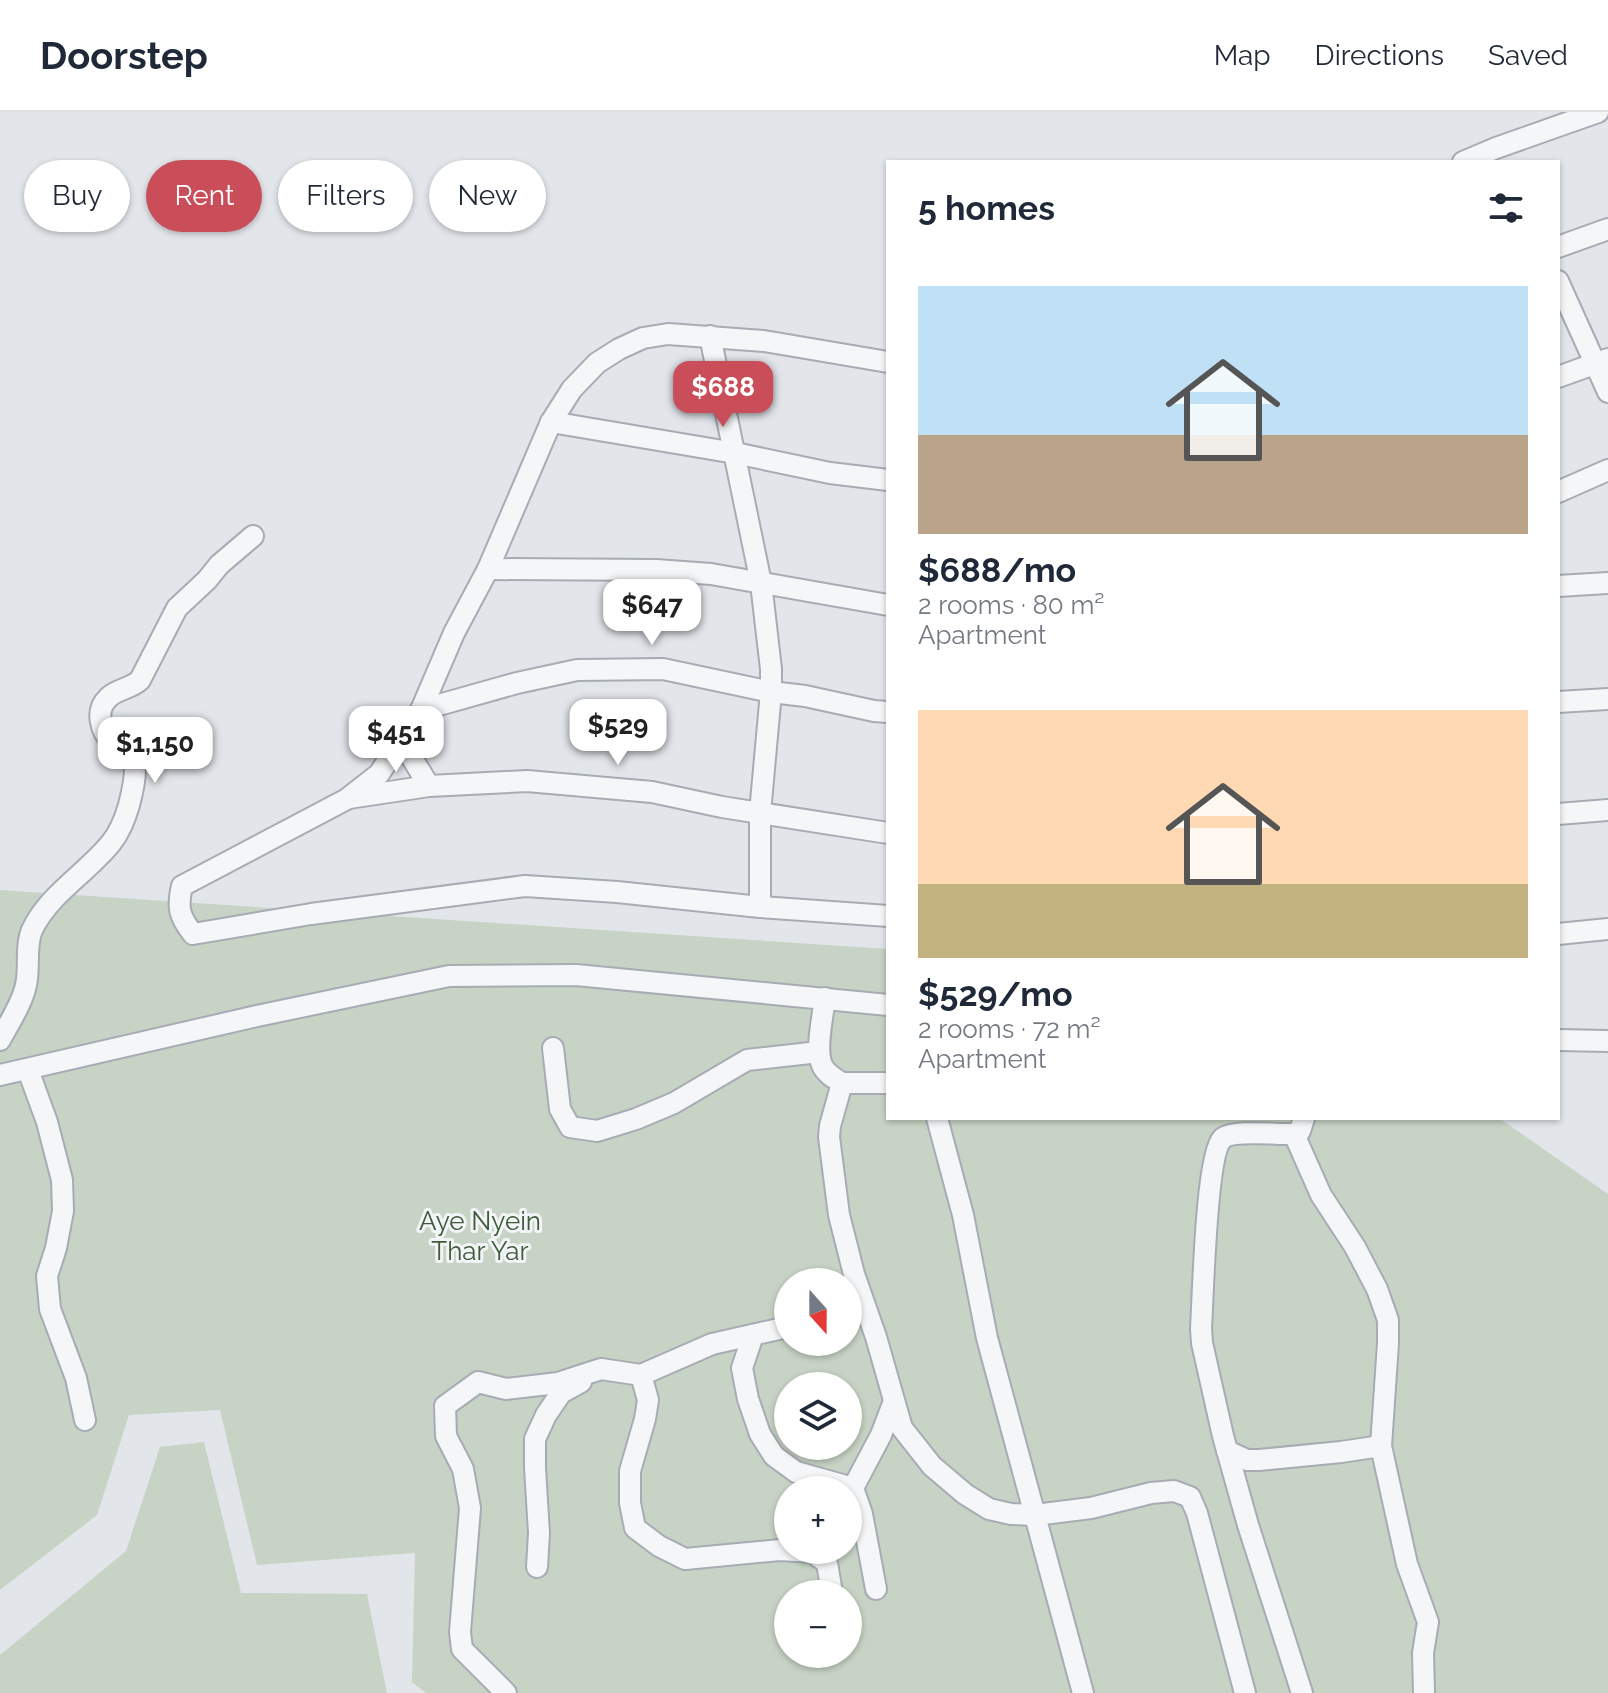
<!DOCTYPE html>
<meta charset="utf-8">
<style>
:root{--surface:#fff;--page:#f6f6f7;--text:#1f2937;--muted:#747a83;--line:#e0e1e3;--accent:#c94e59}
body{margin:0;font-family:Raleway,sans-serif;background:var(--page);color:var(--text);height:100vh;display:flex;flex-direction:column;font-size:30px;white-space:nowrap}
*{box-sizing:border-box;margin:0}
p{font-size:26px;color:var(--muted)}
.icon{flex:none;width:44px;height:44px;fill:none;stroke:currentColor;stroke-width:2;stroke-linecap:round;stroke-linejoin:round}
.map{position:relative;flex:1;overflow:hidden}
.sheet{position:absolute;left:886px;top:48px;width:674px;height:960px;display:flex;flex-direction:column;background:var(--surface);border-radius:0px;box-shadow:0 2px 6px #0004}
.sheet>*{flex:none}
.hud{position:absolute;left:24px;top:48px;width:742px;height:72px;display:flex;gap:16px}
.needle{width:52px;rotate:159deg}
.controls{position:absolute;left:774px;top:1156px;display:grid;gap:16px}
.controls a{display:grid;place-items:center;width:88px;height:88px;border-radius:50%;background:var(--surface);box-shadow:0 2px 6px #0004;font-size:40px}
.price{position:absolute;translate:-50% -68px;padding:0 18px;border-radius:16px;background:#fff;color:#222;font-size:26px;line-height:52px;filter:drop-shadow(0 2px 4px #0008)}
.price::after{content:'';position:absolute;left:50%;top:48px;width:24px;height:18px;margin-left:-12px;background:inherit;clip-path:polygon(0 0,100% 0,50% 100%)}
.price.on{background:var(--accent);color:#fff}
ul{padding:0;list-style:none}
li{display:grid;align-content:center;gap:16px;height:424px;padding:0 32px}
li span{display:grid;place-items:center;height:248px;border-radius:0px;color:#555}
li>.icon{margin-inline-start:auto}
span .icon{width:144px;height:144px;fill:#fffc;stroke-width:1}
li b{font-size:34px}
h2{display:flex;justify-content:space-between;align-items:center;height:96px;padding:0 32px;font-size:34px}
.chip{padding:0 28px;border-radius:36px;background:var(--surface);box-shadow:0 2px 6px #0004;font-size:28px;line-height:72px}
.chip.on{background:var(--accent);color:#fff}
header{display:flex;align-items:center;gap:48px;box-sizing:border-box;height:112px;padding:0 40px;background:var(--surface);border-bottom:2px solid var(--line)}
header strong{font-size:38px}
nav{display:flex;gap:44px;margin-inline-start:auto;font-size:28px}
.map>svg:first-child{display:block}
</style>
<header>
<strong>Doorstep</strong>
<nav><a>Map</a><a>Directions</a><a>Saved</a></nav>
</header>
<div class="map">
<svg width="1608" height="1581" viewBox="0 0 1608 1581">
<rect width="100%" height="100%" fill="#e2e5ea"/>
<g fill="#c7d3c4" fill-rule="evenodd">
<path d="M 0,778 L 888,837 L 888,1006 L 1499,1006 L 1608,1082 L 1608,1581 L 426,1581 L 412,1570 L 415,1441 L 257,1453 L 220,1298 L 129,1303 L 97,1403 L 0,1478 ZM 788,1170 L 848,1170 L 848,1230 L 788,1230 ZM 788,1274 L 848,1274 L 848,1334 L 788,1334 ZM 788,1378 L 848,1378 L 848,1438 L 788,1438 ZM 788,1482 L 848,1482 L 848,1542 L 788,1542 Z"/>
<path d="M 204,1330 L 241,1481 L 367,1482 L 387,1581 L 0,1581 L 0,1543 L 126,1439 L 160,1335 Z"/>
</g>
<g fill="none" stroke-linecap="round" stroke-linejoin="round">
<g stroke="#a7acb4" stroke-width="24">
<g id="minor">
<path d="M 1463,50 L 1496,36 L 1598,0"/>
<path d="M 1558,135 L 1608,117"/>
<path d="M 1558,169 L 1608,280"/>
<path d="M 710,224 L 761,471 L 771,557 L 771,580 L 760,701 L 760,795"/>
<path d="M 888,250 L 764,229 L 668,222 L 643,226 L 619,237 L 597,251 L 572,277 L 551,310 L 488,457 L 454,521 L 421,598 L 379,662 L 347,687 L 182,774 C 177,796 179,804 193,822 L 311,802 L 525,774 L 617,780 L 760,795 L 888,804"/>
<path d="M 1558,265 L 1608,247"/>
<path d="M 551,310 L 735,341 L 830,361 L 888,368"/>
<path d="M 1558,380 L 1608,358"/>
<path d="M 488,457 L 656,458 L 711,462 L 888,493"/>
<path d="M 1558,474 L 1608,471"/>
<path d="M 1558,590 L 1608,587"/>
<path d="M 421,598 L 517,571 L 577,558 L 663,557 L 771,580 L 805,584 L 874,599 L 888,600"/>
<path d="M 401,628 L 429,674"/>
<path d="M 349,686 L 429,674 L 527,669 L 652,680 L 722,695 L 888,721"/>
<path d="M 1558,702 L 1608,698"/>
<path d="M 1558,822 L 1608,817"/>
<path d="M 825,886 C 823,904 815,937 822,953 C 826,962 834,966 842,971 L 830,1014 L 829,1025 L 839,1103 L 854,1162 L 876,1225 L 902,1316 L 932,1354 L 965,1382 L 989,1397 L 1011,1402 L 1035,1403 L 1091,1396 L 1151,1381 L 1174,1379 L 1190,1385 L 1197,1401 L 1245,1581"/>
<path d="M 0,928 C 9,911 22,892 26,873 C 30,856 25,834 32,818 C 49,782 87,761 111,731 C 120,720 125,707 129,693 C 132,681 137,662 134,650 C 131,640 118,637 112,630 C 100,619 95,598 108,586 C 116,577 131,577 140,568 L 177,496 L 207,468 L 219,453 L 253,424"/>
<path d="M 1558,928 L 1608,929"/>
<path d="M 553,936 L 560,997 L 570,1015 L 597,1019 L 636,1007 L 674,991 L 747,948 L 819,940"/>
<path d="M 28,958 L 47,1010 L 62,1068 L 63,1099 L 56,1136 L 47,1164 L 50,1197 L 76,1266 L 85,1308"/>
<path d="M 0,963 L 257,904 L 449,864 L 576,863 L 888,893"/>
<path d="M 842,971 L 888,971"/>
<path d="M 937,1006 L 963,1103 L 987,1226 L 1083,1581"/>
<path d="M 1294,1022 L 1321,1083 L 1355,1135 L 1377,1177 L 1388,1208 L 1388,1231 L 1381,1334 L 1407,1452 L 1428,1510 L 1423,1541 L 1424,1581"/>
<path d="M 753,1223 L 742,1256 L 748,1287 L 760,1322 L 774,1344 L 796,1360 L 853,1376"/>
<path d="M 641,1263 L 648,1288 L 645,1307 L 630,1359 L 630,1391 L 635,1416 L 659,1434 L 685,1447 L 780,1438 L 812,1440 L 827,1451 L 832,1481"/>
<path d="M 1227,1339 L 1247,1348 L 1259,1348 L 1341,1340 L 1381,1334"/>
<path d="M 537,1455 L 539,1421 L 535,1356 L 535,1327 L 546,1303 L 561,1281 L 581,1270"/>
<path d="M 876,1477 L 862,1402 L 853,1376 L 881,1323 L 894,1289"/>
<path d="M 506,1581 L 462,1537 L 460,1520 L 470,1396 L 463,1357 L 446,1324 L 445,1294 L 478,1270 L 506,1277 L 558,1271 L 601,1257 L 641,1263 L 712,1232 L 788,1215"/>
<path d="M 1302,1581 L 1248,1413 L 1223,1324 L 1202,1231 L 1201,1216 C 1203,1186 1206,1044 1222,1027 C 1232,1017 1279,1023 1294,1022 L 1300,1019 L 1304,1006"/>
</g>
</g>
<use href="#minor" stroke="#f5f6f8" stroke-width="20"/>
</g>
<g text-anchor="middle" stroke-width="6" stroke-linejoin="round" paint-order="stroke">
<g font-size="26" fill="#3e5c39" stroke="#f2f4f7">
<text x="480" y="1118">Aye Nyein<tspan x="480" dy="30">Thar Yar</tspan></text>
</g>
</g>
</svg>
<div class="controls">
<a><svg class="needle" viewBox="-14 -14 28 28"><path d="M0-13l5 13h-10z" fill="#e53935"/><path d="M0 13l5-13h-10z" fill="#747a83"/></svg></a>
<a><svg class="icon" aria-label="layers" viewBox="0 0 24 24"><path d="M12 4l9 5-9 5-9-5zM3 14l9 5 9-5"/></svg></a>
<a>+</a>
<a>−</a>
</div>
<b class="price on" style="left:723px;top:317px">$688</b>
<b class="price" style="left:652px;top:535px">$647</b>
<b class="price" style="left:618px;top:655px">$529</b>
<b class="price" style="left:396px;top:662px">$451</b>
<b class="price" style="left:155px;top:673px">$1,150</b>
<div class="hud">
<a class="chip">Buy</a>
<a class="chip on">Rent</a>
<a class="chip">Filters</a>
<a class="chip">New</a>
</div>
<section class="sheet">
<h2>5 homes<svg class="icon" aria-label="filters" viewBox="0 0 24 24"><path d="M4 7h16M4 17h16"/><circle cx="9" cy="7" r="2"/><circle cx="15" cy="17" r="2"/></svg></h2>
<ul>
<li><span style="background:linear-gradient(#bfe0f5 60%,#b9a48a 0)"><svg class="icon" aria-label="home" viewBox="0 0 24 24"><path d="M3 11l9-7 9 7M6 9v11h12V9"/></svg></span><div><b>$688/mo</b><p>2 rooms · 80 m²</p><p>Apartment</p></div></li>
<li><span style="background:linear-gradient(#ffd9b3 70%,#c2b280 0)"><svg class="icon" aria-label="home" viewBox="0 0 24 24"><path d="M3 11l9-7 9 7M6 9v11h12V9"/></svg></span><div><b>$529/mo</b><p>2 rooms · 72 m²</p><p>Apartment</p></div></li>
</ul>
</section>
</div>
